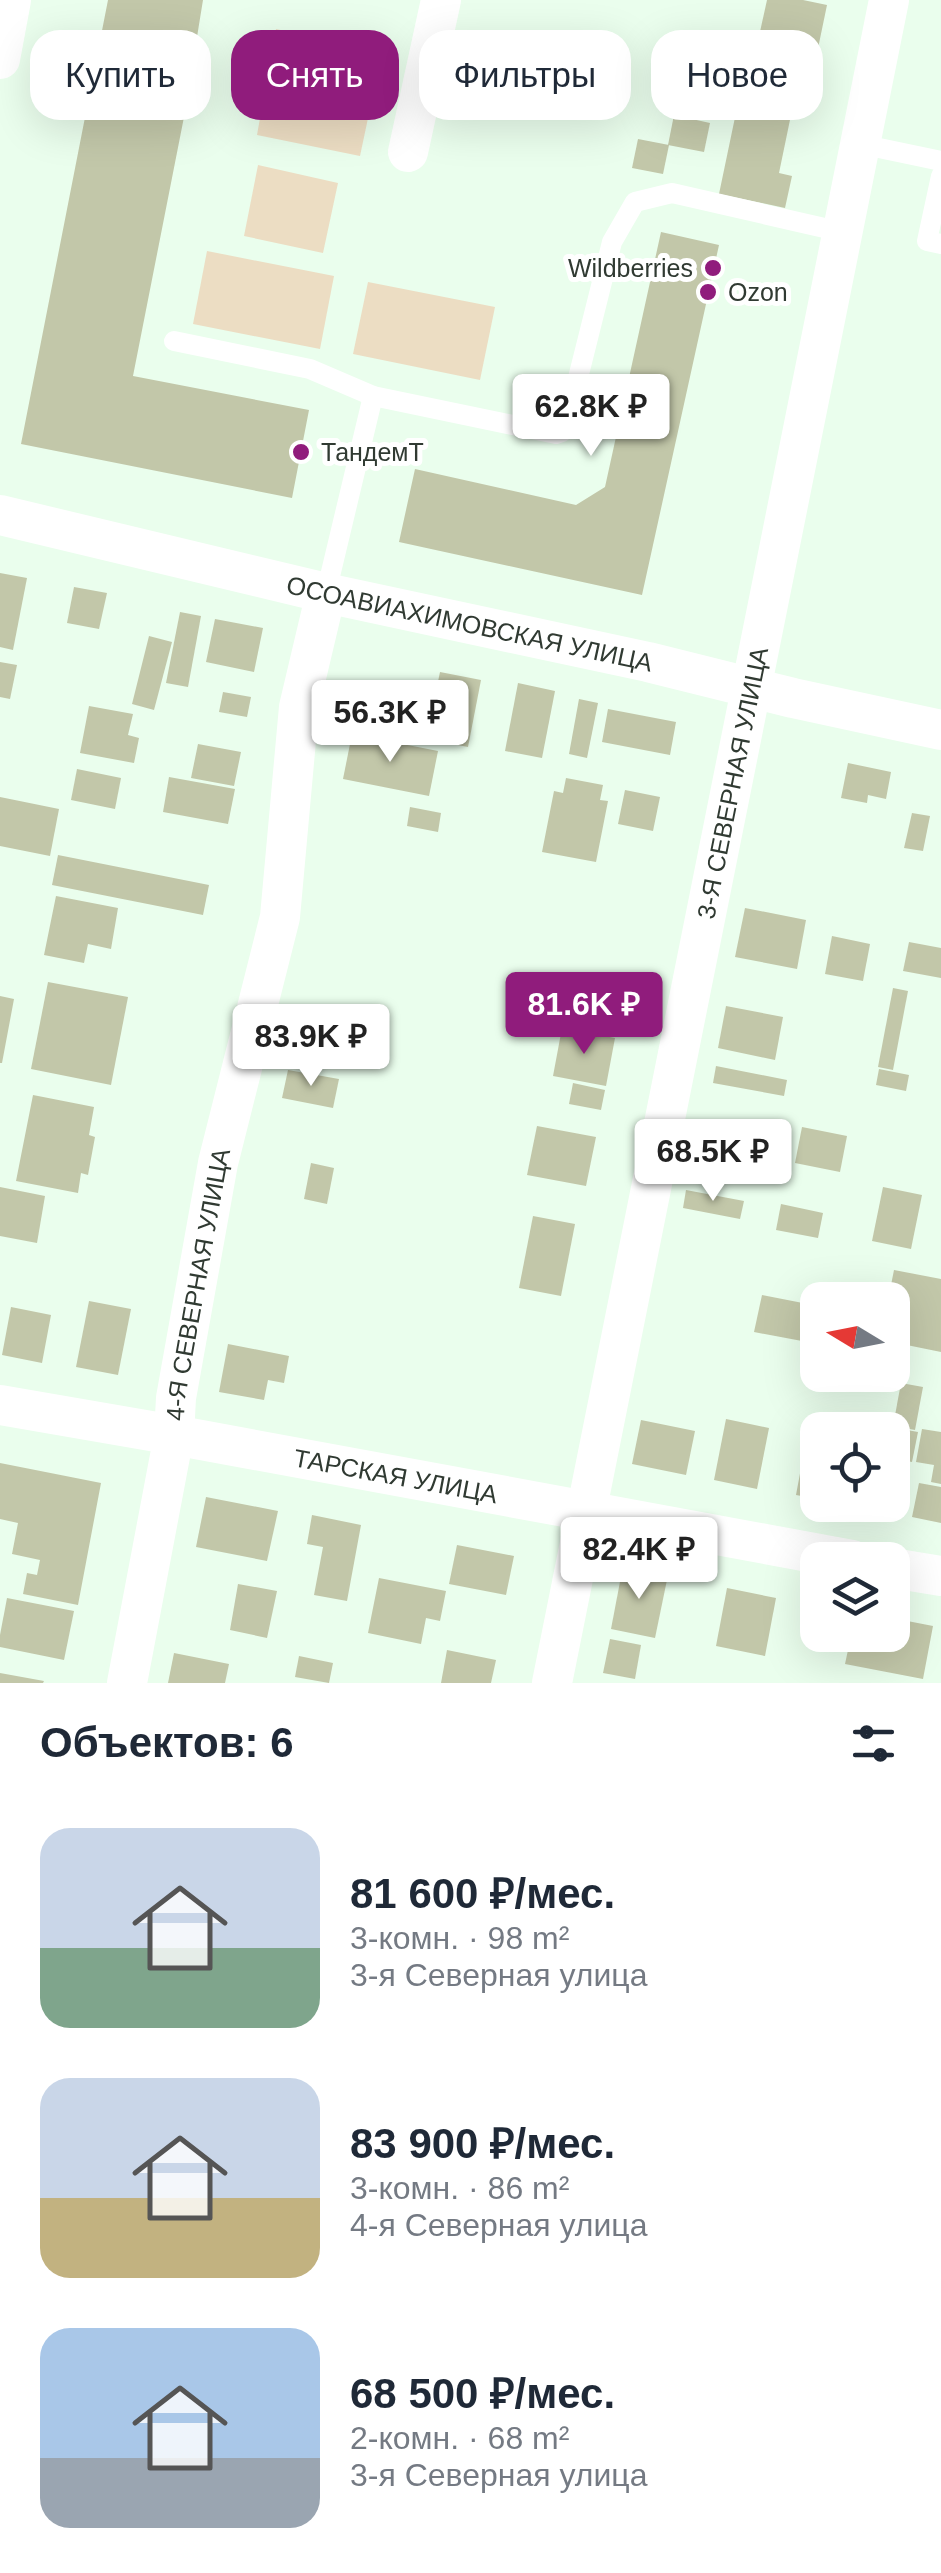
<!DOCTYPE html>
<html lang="ru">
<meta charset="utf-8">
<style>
:root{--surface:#fff;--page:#f6f6f7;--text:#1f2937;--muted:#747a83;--accent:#901c7c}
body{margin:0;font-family:Helvetica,sans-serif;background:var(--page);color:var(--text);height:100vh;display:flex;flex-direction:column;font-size:38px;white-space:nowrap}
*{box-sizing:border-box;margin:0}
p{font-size:32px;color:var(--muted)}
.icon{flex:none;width:55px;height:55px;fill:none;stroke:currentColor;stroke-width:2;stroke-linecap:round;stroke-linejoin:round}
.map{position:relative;height:1683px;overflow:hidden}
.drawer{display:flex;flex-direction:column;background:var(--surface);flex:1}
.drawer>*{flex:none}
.guide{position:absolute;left:30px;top:30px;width:882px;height:90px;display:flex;gap:20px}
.needle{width:65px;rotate:280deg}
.buttons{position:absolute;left:800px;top:1282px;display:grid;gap:20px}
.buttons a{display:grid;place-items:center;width:110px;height:110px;border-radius:20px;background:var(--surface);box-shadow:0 10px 40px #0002;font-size:50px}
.price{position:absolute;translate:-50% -85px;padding:0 22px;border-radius:10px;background:#fff;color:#222;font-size:32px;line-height:65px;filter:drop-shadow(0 2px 5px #0008)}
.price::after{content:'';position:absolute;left:50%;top:60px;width:30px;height:22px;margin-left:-15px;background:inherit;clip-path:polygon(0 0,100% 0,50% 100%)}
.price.current{background:var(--accent);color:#fff}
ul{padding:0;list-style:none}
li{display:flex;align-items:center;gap:30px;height:250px;padding:0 40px}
li span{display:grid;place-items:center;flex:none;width:280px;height:200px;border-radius:30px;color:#555}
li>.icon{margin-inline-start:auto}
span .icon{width:120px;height:120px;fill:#fffc;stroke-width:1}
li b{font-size:42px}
h2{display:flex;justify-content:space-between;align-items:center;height:120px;padding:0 40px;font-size:42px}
.chip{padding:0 35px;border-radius:30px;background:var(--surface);box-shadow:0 10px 40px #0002;font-size:35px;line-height:90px}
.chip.current{background:var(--accent);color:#fff}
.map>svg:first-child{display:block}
</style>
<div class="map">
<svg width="941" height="1683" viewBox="0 0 941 1683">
<rect width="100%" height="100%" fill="#eafeed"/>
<g fill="#ecddc3">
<path d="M 276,29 L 382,52 L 360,156 L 257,135 Z"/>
<path d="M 258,165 L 338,183 L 323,253 L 244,236 Z"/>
<path d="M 207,251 L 334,276 L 320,349 L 193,324 Z"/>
<path d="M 368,282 L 495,307 L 480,380 L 353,354 Z"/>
</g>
<g fill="#c2c7a9">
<path d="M 108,0 L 203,0 L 184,117 L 133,376 L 309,410 L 292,498 L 21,444 Z"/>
<path d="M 767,0 L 803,0 L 827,5 L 811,82 L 780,76 L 782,65 L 754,59 Z"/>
<path d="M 697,38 L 727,44 L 725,53 L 748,57 L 743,80 L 690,69 Z"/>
<path d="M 738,103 L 791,115 L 779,173 L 792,176 L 785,208 L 719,194 Z"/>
<path d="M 674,115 L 710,123 L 704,152 L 668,145 Z"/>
<path d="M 638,139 L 669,145 L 663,174 L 632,168 Z"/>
<path d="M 661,232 L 719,245 L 642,595 L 399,542 L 415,469 L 576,505 L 605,487 Z"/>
<path d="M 0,573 L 27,578 L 13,650 L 0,647 Z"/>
<path d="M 74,587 L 107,593 L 99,629 L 67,623 Z"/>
<path d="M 180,612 L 201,616 L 188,687 L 166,683 Z"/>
<path d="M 215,619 L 263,628 L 254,672 L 206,662 Z"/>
<path d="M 149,636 L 172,642 L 154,710 L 132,704 Z"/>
<path d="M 0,662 L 17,665 L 10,699 L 0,697 Z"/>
<path d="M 440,672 L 481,680 L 468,747 L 426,739 Z"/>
<path d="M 518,683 L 555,691 L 542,758 L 505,751 Z"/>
<path d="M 223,692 L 251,697 L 247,717 L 219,712 Z"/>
<path d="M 579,699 L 598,703 L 587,758 L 569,754 Z"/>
<path d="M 89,706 L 133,714 L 128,735 L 139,738 L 134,763 L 80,753 Z"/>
<path d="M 608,709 L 676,722 L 670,755 L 602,742 Z"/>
<path d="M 352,734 L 438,751 L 429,796 L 343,779 Z"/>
<path d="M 198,744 L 241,752 L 234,786 L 191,778 Z"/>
<path d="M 848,763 L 891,772 L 886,799 L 868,795 L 867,803 L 841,798 Z"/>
<path d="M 77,769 L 121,778 L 115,809 L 71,800 Z"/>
<path d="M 169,777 L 235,789 L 228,824 L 163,812 Z"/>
<path d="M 566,778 L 603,785 L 600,800 L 608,801 L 596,862 L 542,852 L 554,791 L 563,793 Z"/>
<path d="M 625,790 L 660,797 L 653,831 L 618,824 Z"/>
<path d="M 0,797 L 59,809 L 50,856 L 0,846 Z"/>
<path d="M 410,807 L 441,813 L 438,832 L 407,826 Z"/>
<path d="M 912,813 L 930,816 L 923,851 L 904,848 Z"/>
<path d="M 58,855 L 209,885 L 203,915 L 52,885 Z"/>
<path d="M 56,896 L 118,908 L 111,949 L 88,944 L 84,963 L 44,955 Z"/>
<path d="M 745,908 L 806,920 L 797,969 L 735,957 Z"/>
<path d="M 832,936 L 870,944 L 863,981 L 825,974 Z"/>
<path d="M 909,942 L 941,948 L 941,978 L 903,971 Z"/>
<path d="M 48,982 L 128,997 L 111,1085 L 31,1069 Z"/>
<path d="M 893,988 L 908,991 L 893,1070 L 878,1067 Z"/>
<path d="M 0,996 L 14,999 L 2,1063 L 0,1063 Z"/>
<path d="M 726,1006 L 783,1017 L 775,1060 L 718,1048 Z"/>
<path d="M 562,1028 L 615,1038 L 606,1086 L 553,1076 Z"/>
<path d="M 716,1066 L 787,1080 L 784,1096 L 713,1083 Z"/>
<path d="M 879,1069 L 909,1075 L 906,1091 L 876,1085 Z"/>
<path d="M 288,1070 L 339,1079 L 333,1108 L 282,1098 Z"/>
<path d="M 573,1083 L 605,1090 L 601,1110 L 569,1104 Z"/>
<path d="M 33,1095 L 94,1107 L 89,1135 L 95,1137 L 88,1175 L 81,1173 L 78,1193 L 16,1181 Z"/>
<path d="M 537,1126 L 596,1137 L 586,1186 L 527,1175 Z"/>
<path d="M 802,1127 L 847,1136 L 840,1172 L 795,1163 Z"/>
<path d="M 311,1163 L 334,1168 L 327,1204 L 304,1199 Z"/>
<path d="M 0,1187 L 45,1196 L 37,1243 L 0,1236 Z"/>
<path d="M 883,1187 L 922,1195 L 911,1249 L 872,1241 Z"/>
<path d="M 686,1190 L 744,1201 L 740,1219 L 683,1208 Z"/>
<path d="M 781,1204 L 823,1213 L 818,1238 L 776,1230 Z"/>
<path d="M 533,1216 L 575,1224 L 561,1296 L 519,1288 Z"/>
<path d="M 894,1270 L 941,1279 L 941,1352 L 892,1342 L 892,1300 L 888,1300 Z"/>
<path d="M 762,1295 L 818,1306 L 818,1344 L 754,1332 Z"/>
<path d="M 89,1301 L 131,1309 L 118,1375 L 76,1367 Z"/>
<path d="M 11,1307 L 51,1315 L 42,1363 L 2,1355 Z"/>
<path d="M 228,1344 L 289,1356 L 284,1383 L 268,1380 L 264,1400 L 219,1392 Z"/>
<path d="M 901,1383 L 923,1387 L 915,1430 L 893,1426 Z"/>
<path d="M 726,1419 L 769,1428 L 757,1489 L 714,1480 Z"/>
<path d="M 641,1420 L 695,1431 L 686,1475 L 632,1464 Z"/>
<path d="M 809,1425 L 826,1428 L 818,1430 L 818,1499 L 796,1495 Z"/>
<path d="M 896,1428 L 918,1432 L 912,1462 L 892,1458 Z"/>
<path d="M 922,1429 L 941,1432 L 941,1484 L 931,1482 L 934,1465 L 916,1462 Z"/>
<path d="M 0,1463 L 101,1483 L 78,1605 L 23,1594 L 27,1573 L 37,1575 L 40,1560 L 12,1554 L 18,1523 L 0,1519 Z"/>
<path d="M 919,1483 L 941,1487 L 941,1523 L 912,1517 Z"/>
<path d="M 206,1497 L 278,1511 L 267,1561 L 196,1547 Z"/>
<path d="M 312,1515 L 361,1525 L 347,1601 L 314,1595 L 323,1547 L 307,1544 Z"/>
<path d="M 457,1545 L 514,1556 L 506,1595 L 449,1584 Z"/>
<path d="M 623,1566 L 668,1575 L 655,1638 L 611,1629 Z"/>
<path d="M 379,1578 L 446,1591 L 440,1621 L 426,1618 L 421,1644 L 368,1633 Z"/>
<path d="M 238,1584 L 277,1591 L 267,1638 L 230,1630 Z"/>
<path d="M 727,1588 L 776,1598 L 765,1656 L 716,1646 Z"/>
<path d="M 7,1598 L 74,1611 L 64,1660 L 0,1647 L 0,1635 Z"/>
<path d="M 892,1618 L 933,1626 L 923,1679 L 845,1664 L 848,1650 L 818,1645 L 820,1635 L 892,1635 Z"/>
<path d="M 610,1639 L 641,1645 L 635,1679 L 603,1673 Z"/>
<path d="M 447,1650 L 496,1660 L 491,1683 L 441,1683 Z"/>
<path d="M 174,1653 L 229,1664 L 225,1683 L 168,1683 Z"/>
<path d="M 299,1656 L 333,1663 L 329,1683 L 295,1677 Z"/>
<path d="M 0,1673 L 44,1681 L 43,1683 L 0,1683 Z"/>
</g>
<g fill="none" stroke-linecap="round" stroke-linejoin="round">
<g stroke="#fff" stroke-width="20">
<path d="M 860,144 L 941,161"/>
<path d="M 941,176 L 927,241 L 941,244"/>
<path d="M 174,341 L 310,369 L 373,396"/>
<path d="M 326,593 L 373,396 L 556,434 L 562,432 L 566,426 L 612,242 L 635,202 L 672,193 L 842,232"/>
</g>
<g stroke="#fff" stroke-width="40">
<path d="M 0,59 L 11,0"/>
<path d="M 408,152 L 441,0"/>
<path id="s1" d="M 0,515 L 326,593 L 648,662 L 793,698 L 941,730"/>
<path id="s2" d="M 0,1405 L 174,1435 L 852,1560"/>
<path d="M 892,1568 L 941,1576"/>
<path id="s3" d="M 127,1683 L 174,1435 L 176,1398 L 218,1163 L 280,917 L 299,707 L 326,593"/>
<path id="s4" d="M 552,1683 L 889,0"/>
</g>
</g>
<g fill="#901c7c" stroke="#fff" stroke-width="4">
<circle cx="713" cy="268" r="10"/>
<circle cx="708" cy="292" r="10"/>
<circle cx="301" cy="452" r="10"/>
</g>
<g text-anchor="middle" stroke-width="10" stroke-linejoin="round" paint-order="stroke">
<g font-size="25" fill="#303a32" stroke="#fff" text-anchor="start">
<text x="693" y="277" text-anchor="end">Wildberries</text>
<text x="728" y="301">Ozon</text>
<text x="321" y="461">ТандемТ</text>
</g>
<g font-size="25" fill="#303a32" stroke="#fff">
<text dy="9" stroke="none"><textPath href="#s1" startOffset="482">ОСОАВИАХИМОВСКАЯ УЛИЦА</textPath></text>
<text dy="9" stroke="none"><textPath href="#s4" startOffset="918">3-Я СЕВЕРНАЯ УЛИЦА</textPath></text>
<text dy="9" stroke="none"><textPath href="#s3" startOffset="405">4-Я СЕВЕРНАЯ УЛИЦА</textPath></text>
<text dy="9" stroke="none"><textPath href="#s2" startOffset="402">ТАРСКАЯ УЛИЦА</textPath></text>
</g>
</g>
</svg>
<div class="buttons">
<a><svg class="needle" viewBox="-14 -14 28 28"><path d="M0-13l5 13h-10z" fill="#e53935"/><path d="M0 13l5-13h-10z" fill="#747a83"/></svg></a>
<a><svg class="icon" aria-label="locate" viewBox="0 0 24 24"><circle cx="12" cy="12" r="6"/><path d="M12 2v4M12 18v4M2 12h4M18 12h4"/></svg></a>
<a><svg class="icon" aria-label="layers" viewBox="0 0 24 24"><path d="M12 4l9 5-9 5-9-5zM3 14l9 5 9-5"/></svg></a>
</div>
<b class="price" style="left:591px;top:459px">62.8K ₽</b>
<b class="price" style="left:390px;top:765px">56.3K ₽</b>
<b class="price current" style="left:584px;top:1057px">81.6K ₽</b>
<b class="price" style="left:311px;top:1089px">83.9K ₽</b>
<b class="price" style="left:713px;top:1204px">68.5K ₽</b>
<b class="price" style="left:639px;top:1602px">82.4K ₽</b>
<div class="guide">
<a class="chip">Купить</a>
<a class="chip current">Снять</a>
<a class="chip">Фильтры</a>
<a class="chip">Новое</a>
</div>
</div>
<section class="drawer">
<h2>Объектов: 6<svg class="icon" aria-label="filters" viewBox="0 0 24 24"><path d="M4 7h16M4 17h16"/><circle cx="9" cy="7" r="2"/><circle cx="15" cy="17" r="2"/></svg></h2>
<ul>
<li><span style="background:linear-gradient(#c9d6e8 60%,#7fa58c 0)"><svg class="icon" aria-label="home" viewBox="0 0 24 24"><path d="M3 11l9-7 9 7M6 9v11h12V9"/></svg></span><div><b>81 600 ₽/мес.</b><p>3-комн. · 98 m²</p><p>3-я Северная улица</p></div></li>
<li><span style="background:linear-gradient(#c9d6e8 60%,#c2b280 0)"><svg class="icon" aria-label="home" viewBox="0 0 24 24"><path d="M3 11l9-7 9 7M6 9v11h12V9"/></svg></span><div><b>83 900 ₽/мес.</b><p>3-комн. · 86 m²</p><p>4-я Северная улица</p></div></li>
<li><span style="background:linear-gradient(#a9c7e8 65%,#9aa5b1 0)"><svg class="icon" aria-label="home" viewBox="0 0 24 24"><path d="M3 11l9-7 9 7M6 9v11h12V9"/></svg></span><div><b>68 500 ₽/мес.</b><p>2-комн. · 68 m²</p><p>3-я Северная улица</p></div></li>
</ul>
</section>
